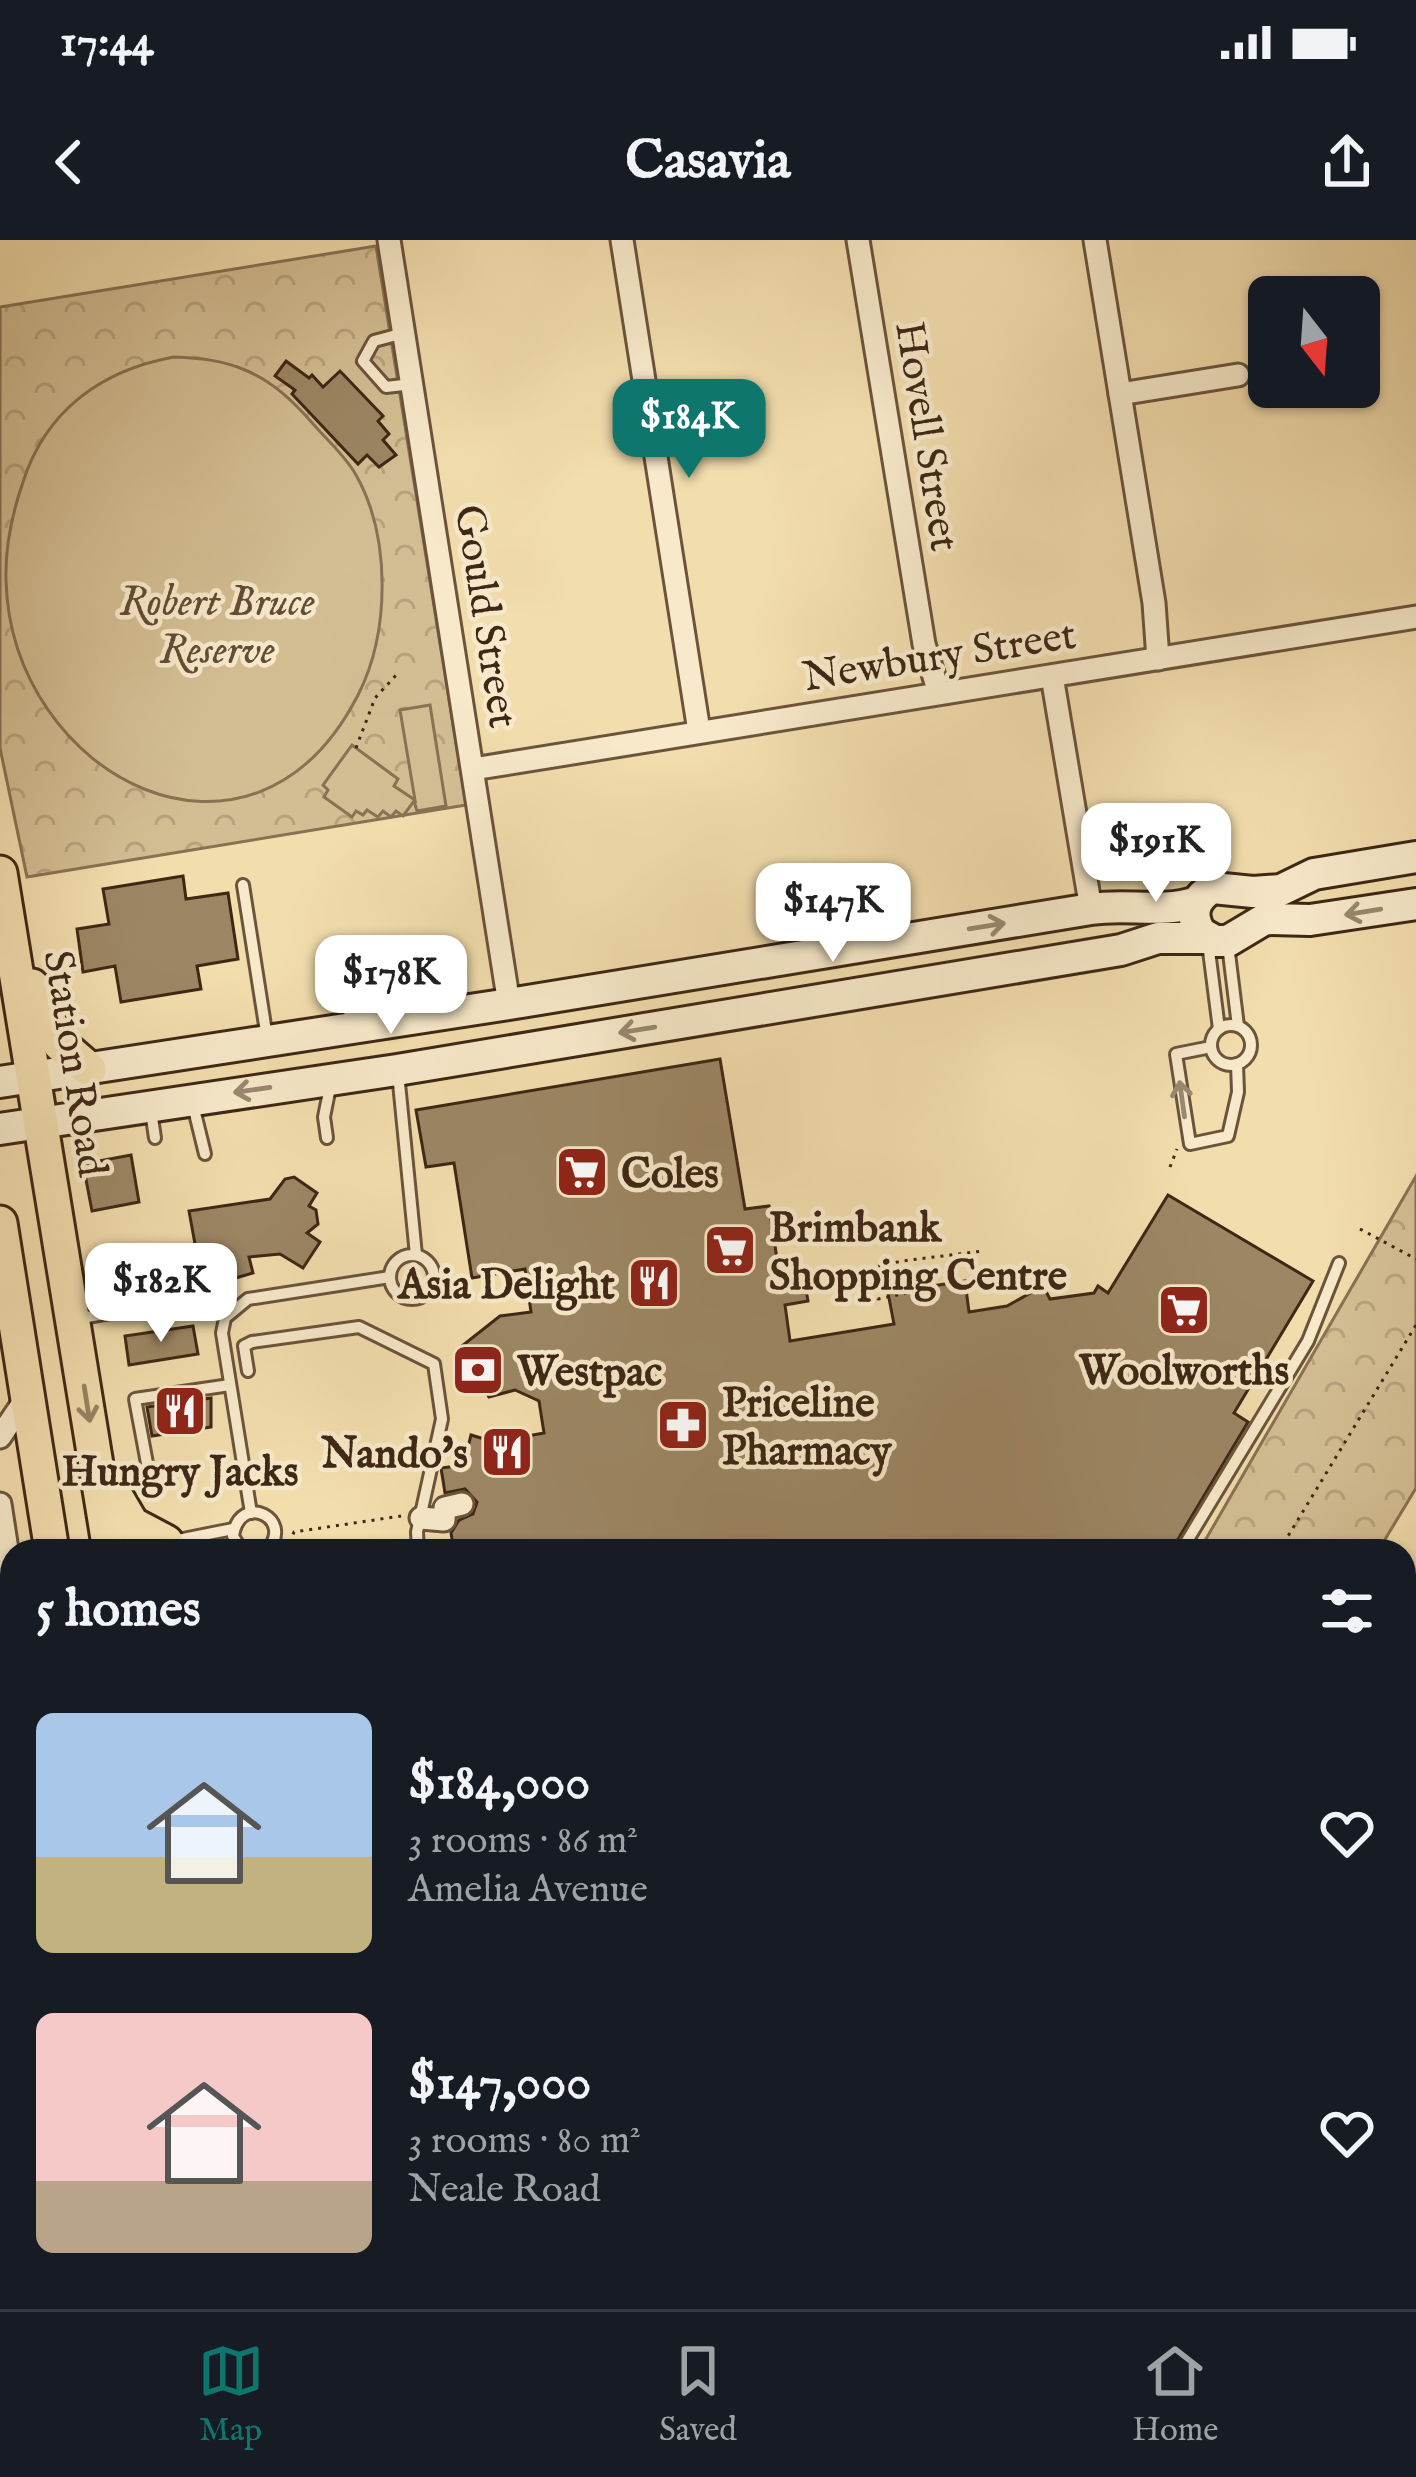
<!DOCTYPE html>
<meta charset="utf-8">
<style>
:root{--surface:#171b24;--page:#20242c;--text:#f1f3f6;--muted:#9ea1a6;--line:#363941;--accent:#0f766e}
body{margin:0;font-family:"IM FELL English",serif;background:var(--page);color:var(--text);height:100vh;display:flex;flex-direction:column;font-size:45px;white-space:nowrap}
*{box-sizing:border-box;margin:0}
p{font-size:39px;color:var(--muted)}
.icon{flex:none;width:66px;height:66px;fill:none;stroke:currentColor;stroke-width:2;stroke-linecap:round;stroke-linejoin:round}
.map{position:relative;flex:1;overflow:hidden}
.drawer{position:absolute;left:0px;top:1299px;width:1416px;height:771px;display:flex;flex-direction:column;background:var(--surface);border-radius:36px 36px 0 0;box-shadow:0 3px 9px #0004}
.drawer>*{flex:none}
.needle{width:78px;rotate:163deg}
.controls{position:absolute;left:1248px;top:36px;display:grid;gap:24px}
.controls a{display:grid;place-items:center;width:132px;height:132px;border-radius:18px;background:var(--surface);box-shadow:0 3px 9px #0004;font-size:60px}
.price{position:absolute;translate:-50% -102px;padding:0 27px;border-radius:24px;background:#fff;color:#222;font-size:39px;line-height:78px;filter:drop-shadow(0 3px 6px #0008)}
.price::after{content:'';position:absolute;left:50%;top:72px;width:36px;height:27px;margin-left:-18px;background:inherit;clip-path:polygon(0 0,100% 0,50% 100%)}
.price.selected{background:var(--accent);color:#fff}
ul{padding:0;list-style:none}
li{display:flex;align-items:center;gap:36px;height:300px;padding:0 36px}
li span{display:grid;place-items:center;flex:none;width:336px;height:240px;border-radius:18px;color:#555}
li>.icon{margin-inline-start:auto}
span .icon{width:144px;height:144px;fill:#fffc;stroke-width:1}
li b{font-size:51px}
h2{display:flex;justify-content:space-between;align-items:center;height:144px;padding:0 36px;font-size:51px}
.status{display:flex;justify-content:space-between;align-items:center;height:84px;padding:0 60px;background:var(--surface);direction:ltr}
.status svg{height:33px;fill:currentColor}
header{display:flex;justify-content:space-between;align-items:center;height:156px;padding:0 36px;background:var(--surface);font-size:54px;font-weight:700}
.menu{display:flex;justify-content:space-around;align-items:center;height:168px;border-top:3px solid var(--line);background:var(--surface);font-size:33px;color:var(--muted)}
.menu a{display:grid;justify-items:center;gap:6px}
.menu .selected{color:var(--accent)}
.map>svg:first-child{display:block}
</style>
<div class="status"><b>17:44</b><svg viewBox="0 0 49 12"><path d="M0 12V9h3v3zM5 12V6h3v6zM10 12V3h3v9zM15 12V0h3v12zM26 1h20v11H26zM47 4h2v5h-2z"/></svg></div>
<header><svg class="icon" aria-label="back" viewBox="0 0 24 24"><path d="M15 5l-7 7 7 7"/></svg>Casavia<svg class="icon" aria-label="share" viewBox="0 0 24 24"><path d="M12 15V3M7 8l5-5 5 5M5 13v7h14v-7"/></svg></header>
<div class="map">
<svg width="1416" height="2069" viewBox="0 0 1416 2069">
<defs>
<pattern id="park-crowns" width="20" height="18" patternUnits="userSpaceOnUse" patternTransform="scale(3)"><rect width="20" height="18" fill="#d3be93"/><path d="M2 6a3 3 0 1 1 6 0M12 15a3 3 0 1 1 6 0" fill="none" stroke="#b6a37e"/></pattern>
</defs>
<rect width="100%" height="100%" fill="#f2ddad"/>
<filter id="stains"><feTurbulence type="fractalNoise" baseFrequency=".00167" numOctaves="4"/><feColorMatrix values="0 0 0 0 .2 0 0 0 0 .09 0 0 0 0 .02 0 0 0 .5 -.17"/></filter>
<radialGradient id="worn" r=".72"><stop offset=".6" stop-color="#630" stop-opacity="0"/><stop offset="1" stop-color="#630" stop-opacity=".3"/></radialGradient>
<g fill="url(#park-crowns)" stroke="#887254" stroke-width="3">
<path d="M 376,6 L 466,565 L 27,637 L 0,508 L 0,67 Z"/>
<path d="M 1416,936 L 1416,1248 L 1378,1311 L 1199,1311 Z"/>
<path d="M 1416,1391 L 1416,1709 L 1404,1711 L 1404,1392 Z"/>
</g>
<g fill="#d3be93" stroke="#887254" stroke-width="3">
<path d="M 174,117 C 199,118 222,120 245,130 C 274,142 295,163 315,186 C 329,202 346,217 356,235 C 391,297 390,392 358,455 C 252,662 11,537 6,340 C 5,307 12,274 23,242 C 46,170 102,130 174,117 Z"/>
<path d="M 430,465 L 446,566 L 417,571 L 414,561 L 403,576 L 396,571 L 391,577 L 383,571 L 378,577 L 367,570 L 363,575 L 356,571 L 352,577 L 324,557 L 328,550 L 323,545 L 352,505 L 398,539 L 394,546 L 415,560 L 400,470 Z"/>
</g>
<g fill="#9c8664" stroke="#3e2715" stroke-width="3">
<path d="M 286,121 L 309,138 L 312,135 L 323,147 L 340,131 L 383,176 L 378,181 L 389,194 L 383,200 L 396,215 L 379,227 L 367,215 L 358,224 L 292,154 L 295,150 L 275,136 Z"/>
<path d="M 183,636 L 186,659 L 228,653 L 238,719 L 197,726 L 201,749 L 121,762 L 115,726 L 83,732 L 77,689 L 109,684 L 103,649 Z"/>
<path d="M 720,819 L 745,969 L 769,966 L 777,1019 L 800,1016 L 808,1061 L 785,1065 L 790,1101 L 894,1084 L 888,1053 L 919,1048 L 965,1041 L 969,1072 L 1007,1066 L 1043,1046 L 1050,1059 L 1094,1053 L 1098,1046 L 1108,1053 L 1168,955 L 1313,1041 L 1234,1173 L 1248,1182 L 1171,1311 L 454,1311 L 451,1293 L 459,1280 L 473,1274 L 477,1262 L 465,1249 L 445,1253 L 441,1228 L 457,1226 L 454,1216 L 467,1211 L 471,1195 L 494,1202 L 544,1193 L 539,1161 L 515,1150 L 489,1157 L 458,1109 L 500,1076 L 531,1072 L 525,1029 L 472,1038 L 454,923 L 426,927 L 416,870 Z"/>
<path d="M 131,915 L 139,962 L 92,971 L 83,924 Z"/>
<path d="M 294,937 L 317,953 L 309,966 L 316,970 L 318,984 L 307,993 L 320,1002 L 303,1028 L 280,1014 L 249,1017 L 253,1033 L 232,1039 L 228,1020 L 199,1026 L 189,971 L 270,959 L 285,939 Z"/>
<path d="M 193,1086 L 198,1114 L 129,1125 L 125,1096 Z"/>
<path d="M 211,1158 L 211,1187 L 152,1196 L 147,1167 Z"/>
</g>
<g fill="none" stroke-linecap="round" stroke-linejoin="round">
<g stroke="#6b543b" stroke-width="16">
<g id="lane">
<path d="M 404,93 L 374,101 L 363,121 L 386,147 L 412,144"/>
<path d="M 243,645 L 267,798"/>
<path d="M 1208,703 L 1219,789"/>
<path d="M 1228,705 L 1238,786"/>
<path d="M 342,727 L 351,783"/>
<circle cx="1231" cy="805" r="20"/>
<path d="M 1211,807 L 1176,814 L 1190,904 L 1228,896 L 1238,852 L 1237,824"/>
<path d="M 398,833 L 416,1015"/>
<path d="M 193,865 L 205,914"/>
<path d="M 151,871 L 155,898"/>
<path d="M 327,898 L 324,877 L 331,842"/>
<circle cx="412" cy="1037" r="22"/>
<path d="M 76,1079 L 177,1061"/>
<path d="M 248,1131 L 244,1106 L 252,1102 L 359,1087 L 434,1124 L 442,1179 L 417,1292 L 418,1311"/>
<path d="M 149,1234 L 135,1159 L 230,1145"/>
<path d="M 251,1273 L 222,1093 L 225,1078 L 248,1059 L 390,1037"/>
<path d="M 168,1302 L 233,1289"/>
<path d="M 242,1311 L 233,1296 C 240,1250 297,1280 266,1311"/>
<path d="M 1181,1311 L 1308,1101 L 1339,1023"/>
</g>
</g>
<g stroke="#6b543b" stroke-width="27">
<g id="street">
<path d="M 389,0 L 509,764"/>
<path d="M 622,0 L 699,491"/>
<path d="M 858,0 L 924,404 L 939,453"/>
<path d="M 1095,0 L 1154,363 L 1158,419"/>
<path d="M 1120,154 L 1238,135"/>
<path d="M 1052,436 L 1091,669"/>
<path d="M 473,529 L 1416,377"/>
<path d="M 0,1197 L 27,1157"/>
<path d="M 0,1264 L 12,1342"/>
<path d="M 421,1278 L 444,1280 L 445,1268 L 462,1264"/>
<path d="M 0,1390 L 12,1388"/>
<path d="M 1404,1830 L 1416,1828"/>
<path d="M 113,2061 L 147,2069"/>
<path d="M 63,2069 L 121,2058"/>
<path d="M 1092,2069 L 1098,2058"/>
</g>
</g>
<g stroke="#3e2715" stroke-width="36">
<g id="secondary">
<path d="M 1416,617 L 1314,634 L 1281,650 L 1253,652 L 1213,648 C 1194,658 1189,675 1201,693 L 1215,701 L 1228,701 L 1265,679 L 1310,680 L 1416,664"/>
<path d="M 0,842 L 509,764 L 1091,669 C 1128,663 1160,674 1197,662"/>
<path d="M 0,889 L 397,830 L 1121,710 L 1158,698 L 1207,698"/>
</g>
</g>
<g stroke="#3e2715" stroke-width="39">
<g id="primary">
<path d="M 0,633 L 110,1311"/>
<path d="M 32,746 L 60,804 L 89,829"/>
<path d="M 0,983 L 52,1311"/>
<path d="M 108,1243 L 132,1284 L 166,1302"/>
<path d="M 174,2058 L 176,2069"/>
<path d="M 227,2058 L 229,2069"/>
</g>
</g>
<g stroke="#3e2715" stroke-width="3" stroke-dasharray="3 6" stroke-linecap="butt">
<path d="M 356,508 L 375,458 L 399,432"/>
<path d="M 1170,927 L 1177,909"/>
<path d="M 1360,989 L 1416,1019"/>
<path d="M 869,1033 L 878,1059 L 927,1049 L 929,1062"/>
<path d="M 808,1036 L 821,1039 L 902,1021 L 983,1011"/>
<path d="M 286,1311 L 294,1292 L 401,1276"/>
<path d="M 1279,1311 L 1416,1085"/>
</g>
<use href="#lane" stroke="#f7e9ca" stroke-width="10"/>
<use href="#street" stroke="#f7e9ca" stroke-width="21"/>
<use href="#secondary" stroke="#f7e9ca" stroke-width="30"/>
<use href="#primary" stroke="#f2ddad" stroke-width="33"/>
</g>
<defs><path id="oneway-shaft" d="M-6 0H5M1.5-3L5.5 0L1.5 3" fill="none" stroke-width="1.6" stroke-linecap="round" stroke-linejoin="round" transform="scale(3)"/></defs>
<g stroke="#9a8870">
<use href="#oneway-shaft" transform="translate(1363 672) rotate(171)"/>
<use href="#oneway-shaft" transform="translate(987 686) rotate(-9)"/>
<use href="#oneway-shaft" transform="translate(637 790) rotate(171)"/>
<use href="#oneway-shaft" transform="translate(252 850) rotate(172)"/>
<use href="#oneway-shaft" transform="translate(1182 859) rotate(-98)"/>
</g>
<use stroke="#988261" href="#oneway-shaft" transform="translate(87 1164) rotate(81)"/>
<defs>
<g id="supermarket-square" transform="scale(2.7)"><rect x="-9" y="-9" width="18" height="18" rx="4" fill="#8f2418" stroke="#f7e9ca"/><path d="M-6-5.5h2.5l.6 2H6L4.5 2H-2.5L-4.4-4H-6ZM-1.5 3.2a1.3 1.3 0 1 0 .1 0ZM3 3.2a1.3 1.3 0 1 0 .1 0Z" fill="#fff"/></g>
<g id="restaurant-square" transform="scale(2.7)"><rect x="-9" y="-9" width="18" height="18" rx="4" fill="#8f2418" stroke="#f7e9ca"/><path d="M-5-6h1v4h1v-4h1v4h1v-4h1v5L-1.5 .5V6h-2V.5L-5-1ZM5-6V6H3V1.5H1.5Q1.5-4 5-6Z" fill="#fff"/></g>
<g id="bank-square" transform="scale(2.7)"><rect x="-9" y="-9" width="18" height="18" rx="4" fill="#8f2418" stroke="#f7e9ca"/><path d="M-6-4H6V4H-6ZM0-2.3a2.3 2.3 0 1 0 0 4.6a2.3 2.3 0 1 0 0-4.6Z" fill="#fff"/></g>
<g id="pharmacy-square" transform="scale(2.7)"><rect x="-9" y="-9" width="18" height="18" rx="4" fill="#8f2418" stroke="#f7e9ca"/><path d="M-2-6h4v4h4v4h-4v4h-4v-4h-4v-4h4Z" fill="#fff"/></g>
</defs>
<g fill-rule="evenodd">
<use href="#supermarket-square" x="582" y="932"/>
<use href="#supermarket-square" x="730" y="1010"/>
<use href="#restaurant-square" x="654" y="1043"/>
<use href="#supermarket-square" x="1184" y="1070"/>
<use href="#bank-square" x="478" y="1130"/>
<use href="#restaurant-square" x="180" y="1171"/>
<use href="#pharmacy-square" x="683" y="1185"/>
<use href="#restaurant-square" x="507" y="1212"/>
</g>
<g text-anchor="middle" stroke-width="9" stroke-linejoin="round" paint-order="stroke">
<g font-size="42" fill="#3e2715" stroke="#f7e9ca">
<text transform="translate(929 196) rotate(81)" y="15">Hovell Street</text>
<text transform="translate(488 376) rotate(81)" y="15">Gould Street</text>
<text transform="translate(939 414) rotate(-9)" y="15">Newbury Street</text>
<text transform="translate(77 823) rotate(81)" y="15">Station Road</text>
</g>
<g font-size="42" font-style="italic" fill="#634d34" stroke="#f7e9ca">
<text x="217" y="375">Robert Bruce<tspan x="217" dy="48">Reserve</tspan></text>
</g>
<g font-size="42" font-weight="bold" fill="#3e2715" stroke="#f7e9ca" text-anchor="start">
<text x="621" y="947">Coles</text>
<text x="769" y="1001">Brimbank<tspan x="769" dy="48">Shopping Centre</tspan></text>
<text x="615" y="1058" text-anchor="end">Asia Delight</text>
<text x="1184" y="1144" text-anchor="middle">Woolworths</text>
<text x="517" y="1145">Westpac</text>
<text x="722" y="1176">Priceline<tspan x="722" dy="48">Pharmacy</tspan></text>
<text x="468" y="1227" text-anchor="end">Nando's</text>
<text x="180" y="1245" text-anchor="middle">Hungry Jacks</text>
</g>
</g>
<rect width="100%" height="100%" filter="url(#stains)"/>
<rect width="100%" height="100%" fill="url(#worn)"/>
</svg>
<div class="controls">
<a><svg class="needle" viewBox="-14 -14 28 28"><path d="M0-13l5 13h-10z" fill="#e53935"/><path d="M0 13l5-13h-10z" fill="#9ea1a6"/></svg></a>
</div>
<b class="price selected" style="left:689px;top:241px">$184K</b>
<b class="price" style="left:1156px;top:665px">$191K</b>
<b class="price" style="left:833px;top:725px">$147K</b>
<b class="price" style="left:391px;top:797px">$178K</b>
<b class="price" style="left:161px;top:1105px">$182K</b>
<section class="drawer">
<h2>5 homes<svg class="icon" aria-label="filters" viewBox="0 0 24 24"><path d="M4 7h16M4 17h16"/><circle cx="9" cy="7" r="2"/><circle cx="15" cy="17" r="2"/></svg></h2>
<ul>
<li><span style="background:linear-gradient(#a9c7e8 60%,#c2b280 0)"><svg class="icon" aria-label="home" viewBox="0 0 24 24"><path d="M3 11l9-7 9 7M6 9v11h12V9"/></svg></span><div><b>$184,000</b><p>3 rooms · 86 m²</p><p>Amelia Avenue</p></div><svg class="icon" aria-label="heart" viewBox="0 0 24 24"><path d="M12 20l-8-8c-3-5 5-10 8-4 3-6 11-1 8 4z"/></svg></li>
<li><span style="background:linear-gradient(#f6c9c9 70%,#b9a48a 0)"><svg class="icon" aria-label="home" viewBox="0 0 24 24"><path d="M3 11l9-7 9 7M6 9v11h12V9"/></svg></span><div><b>$147,000</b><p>3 rooms · 80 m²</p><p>Neale Road</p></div><svg class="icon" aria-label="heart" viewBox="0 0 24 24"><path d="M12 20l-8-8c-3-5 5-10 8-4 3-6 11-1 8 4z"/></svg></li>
</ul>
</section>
</div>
<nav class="menu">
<a class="selected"><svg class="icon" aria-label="map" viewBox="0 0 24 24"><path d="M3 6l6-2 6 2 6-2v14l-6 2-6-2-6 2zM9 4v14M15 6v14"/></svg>Map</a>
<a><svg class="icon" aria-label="saved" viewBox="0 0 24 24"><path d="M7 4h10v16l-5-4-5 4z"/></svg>Saved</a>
<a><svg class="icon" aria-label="home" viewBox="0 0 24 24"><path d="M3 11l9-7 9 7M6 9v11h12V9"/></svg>Home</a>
</nav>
